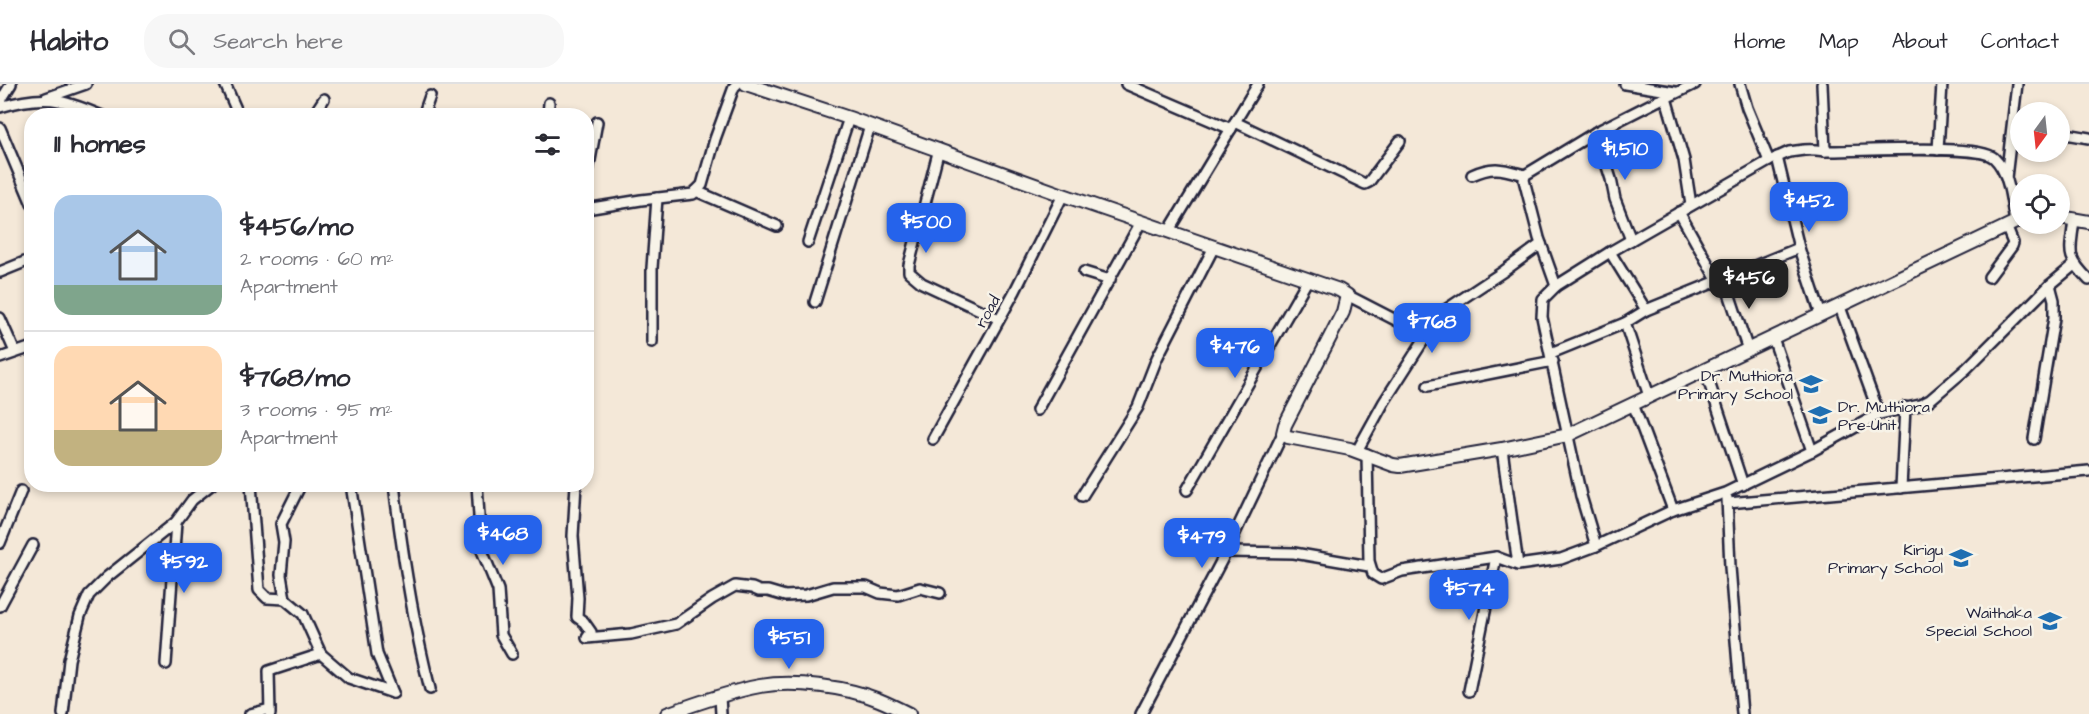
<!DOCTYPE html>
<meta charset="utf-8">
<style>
:root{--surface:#fff;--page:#f7f7f7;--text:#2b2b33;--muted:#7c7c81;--line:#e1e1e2;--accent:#2563eb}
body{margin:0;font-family:"Architects Daughter",sans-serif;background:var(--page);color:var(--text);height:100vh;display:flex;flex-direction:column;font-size:22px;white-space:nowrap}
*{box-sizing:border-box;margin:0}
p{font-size:20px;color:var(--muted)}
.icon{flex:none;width:33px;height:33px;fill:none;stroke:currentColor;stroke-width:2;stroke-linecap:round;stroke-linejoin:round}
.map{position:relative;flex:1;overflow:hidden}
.side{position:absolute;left:24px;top:24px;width:570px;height:384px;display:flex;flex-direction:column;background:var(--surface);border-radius:24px;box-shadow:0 3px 9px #0003}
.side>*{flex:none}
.needle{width:39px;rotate:195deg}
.fabs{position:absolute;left:2010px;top:18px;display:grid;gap:12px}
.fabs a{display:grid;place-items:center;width:60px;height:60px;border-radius:50%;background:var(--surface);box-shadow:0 3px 9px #0003;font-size:30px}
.price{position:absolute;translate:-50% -51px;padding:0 14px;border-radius:12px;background:var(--accent);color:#fff;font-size:20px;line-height:39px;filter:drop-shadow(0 2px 3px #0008)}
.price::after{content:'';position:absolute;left:50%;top:36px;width:18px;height:14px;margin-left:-9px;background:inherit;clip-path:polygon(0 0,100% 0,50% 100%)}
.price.selected{background:#222;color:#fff}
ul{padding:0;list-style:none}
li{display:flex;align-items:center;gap:18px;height:150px;padding:0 30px}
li+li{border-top:2px solid var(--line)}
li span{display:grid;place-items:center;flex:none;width:168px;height:120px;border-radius:18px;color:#555}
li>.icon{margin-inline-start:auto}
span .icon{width:72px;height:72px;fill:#fffc;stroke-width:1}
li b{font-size:26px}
h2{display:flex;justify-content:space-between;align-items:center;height:72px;padding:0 30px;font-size:26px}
header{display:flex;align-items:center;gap:36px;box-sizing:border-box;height:84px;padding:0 30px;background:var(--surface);border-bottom:2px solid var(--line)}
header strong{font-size:28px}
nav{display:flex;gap:33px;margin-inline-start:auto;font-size:21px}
.search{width:420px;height:54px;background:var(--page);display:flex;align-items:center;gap:15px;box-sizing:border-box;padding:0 21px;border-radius:24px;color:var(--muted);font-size:22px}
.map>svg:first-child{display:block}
</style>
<header>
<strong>Habito</strong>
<div class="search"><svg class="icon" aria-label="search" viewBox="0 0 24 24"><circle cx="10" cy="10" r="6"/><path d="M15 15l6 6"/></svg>Search here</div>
<nav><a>Home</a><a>Map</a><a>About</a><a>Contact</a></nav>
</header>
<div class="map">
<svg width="2089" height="630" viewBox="0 0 2089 630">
<rect width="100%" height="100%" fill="#f4e8d8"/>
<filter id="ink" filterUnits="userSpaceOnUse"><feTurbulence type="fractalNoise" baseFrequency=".0167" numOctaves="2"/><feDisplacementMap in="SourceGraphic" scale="12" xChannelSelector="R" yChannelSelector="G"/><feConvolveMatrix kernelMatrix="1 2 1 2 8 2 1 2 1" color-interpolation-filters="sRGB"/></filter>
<g filter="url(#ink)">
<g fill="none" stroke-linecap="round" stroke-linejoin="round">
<g stroke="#22223b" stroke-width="14">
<g id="street">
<path d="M 225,0 L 239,32"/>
<path d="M 1126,0 L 1231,45"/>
<path d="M 1625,0 L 1675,8"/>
<path d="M 1740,0 L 1747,24 L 1769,77"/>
<path d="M 1822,0 L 1825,67"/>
<path d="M 46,14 L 86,0"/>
<path d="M 1666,14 L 1684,76 L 1691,121"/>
<path d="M 0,18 L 11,0"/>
<path d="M 0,23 C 43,10 61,14 102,32"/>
<path d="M 313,32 L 324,15"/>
<path d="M 423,32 L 430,12"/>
<path d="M 548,32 L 549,19"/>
<path d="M 1235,38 L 1365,100 L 1369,98 L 1400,57"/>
<path d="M 0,44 L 32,120"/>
<path d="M 1596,48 L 1611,95 L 1615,115 L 1631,156"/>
<path d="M 2060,49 L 2089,54"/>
<path d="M 939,65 L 909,181 L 909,188 L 922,199 L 999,235"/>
<path d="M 1938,66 L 1942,0"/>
<path d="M 1777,73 L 1799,164 L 1821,231"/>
<path d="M 1472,91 C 1493,81 1503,85 1525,91"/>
<path d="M 2006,94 L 2017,0"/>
<path d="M 586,98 L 597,38"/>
<path d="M 696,107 L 777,142"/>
<path d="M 586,125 L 641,116 L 693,110 L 702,101 L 715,55 L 734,3 L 737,0"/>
<path d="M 1679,128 L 1717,196"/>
<path d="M 2074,135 C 2071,168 2064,171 2089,196"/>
<path d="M 1169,147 L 1258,0"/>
<path d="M 808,158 L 849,34"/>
<path d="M 1610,168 L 1646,226"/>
<path d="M 0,188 L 32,175"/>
<path d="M 1084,188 L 1110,196"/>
<path d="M 1989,193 L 2012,162 L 2013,159 L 2006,142"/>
<path d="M 1724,194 L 1748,266"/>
<path d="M 1556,202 L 1539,154 L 1524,96 L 1525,91 L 1596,48 L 1659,16 C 1671,13 1683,5 1695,0"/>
<path d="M 1347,211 L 1415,246 L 1425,254 L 1384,318 L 1357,367"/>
<path d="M 815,218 L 870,42"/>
<path d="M 1840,223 L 1879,330"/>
<path d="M 0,234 L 15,268"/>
<path d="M 1625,239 L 1649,312"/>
<path d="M 1415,246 L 1504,187 L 1541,160"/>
<path d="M 1773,254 L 1812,367"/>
<path d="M 652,258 L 652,184 L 657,114"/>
<path d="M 1551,269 L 1625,239 L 1646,226 L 1799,164"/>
<path d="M 0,274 L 32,263"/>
<path d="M 1705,286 L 1743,401"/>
<path d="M 1428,302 L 1553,277"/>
<path d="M 1633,320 L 1673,426"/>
<path d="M 1037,326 L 1141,138"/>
<path d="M 933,355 L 1015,207 L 1063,111"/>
<path d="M 2034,355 L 2054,234 L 2054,216 L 2050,201"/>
<path d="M 1502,365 L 1518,481"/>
<path d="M 1367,370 L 1369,477 L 1373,490 L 1381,495 L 1402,487 L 1496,473 L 1518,481 L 1561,475 L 1596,462 L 1673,426 L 1725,409 L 1812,367 L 1879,330 L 1920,321 L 1930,316 L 1966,285 L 2050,201 L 2074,181"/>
<path d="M 251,400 L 259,506 L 267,514 L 285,515 L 303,530 L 321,570"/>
<path d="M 351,400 L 377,570 L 393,609"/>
<path d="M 394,400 C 402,469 413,538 430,605"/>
<path d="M 477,400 L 481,464 L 498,506 L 501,551 L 512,570"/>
<path d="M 576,400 L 573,452 L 578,514 L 577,533 L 584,538 L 591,548 L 587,554 L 631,550 L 676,540 L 712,515 L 735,502 L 752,504 L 759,507 L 768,507 L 785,512 L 806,511 L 833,503 L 866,503 L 880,509 L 898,511 L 920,504 L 940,509"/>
<path d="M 1901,404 L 1905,323"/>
<path d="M 1187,406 L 1307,197"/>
<path d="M 1082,412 L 1138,323 L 1157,274 L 1214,163"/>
<path d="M 1727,414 L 1730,483 L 1742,630"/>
<path d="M 1728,419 L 2089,387"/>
<path d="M 0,459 L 21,407"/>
<path d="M 1596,462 L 1581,412 L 1542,233 L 1543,215 L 1556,202 L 1610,168 L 1769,77 L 1789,68 L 1804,66 C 1812,65 1818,66 1826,67 C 1854,68 1979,59 1994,74 C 2010,89 2011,117 2015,138"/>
<path d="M 1226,468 L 1294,469 L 1369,482"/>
<path d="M 285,515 L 281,491 L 284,458 L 281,440 L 301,400"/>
<path d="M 0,522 L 33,461"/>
<path d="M 166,580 L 176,438"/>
<path d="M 1469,607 L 1496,473"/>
<path d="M 720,612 L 721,630"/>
<path d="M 63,630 L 69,576 L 80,532 L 89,511 L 107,493 L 176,438 L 192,416 L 212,400"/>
<path d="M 250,630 L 270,625"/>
<path d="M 270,630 L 269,587 L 321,570 L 349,594 L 393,609"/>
<path d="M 1141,630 L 1226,468 L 1283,349"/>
</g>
</g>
<g stroke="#22223b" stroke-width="16">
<g id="secondary">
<path d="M 746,0 L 849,34 L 1063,111 L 1339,206 L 1347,211 L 1343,228 L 1285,341 L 1283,349 L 1288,353 L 1350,365 L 1393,381 L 1400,382 L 1502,365 L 1568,351 L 2020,136"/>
<path d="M 2060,133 L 2089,138"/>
<path d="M 667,630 C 697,619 728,608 760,602 C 795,596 847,603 879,616 C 889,620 899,625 909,630"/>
</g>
</g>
<use href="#street" stroke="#f7f3e8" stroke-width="9"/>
<use href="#secondary" stroke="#f7f3e8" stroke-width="12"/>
</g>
</g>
<defs>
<g id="school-bare" transform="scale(1.8)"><path d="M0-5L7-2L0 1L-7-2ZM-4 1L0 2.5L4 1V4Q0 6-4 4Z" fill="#1f6fb2" stroke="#f7f3e8" stroke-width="2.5" paint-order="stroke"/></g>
</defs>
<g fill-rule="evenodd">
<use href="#school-bare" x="1811" y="300"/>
<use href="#school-bare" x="1820" y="331"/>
<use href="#school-bare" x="1961" y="474"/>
<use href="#school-bare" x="2050" y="537"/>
</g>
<g text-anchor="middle" stroke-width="5" stroke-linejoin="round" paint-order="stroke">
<g font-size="16" fill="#22223b" stroke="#f7f3e8">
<text transform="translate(987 227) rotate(-61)" y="6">road</text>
</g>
<g font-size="16" fill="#22223b" stroke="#f7f3e8" text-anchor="end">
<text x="1793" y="297">Dr. Muthiora<tspan x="1793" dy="18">Primary School</tspan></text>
<text x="1838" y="328" text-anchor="start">Dr. Muthiora<tspan x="1838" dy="18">Pre-Unit</tspan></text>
<text x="1943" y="471">Kirigu<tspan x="1943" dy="18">Primary School</tspan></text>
<text x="2032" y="534">Waithaka<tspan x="2032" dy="18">Special School</tspan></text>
</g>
</g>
</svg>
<div class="fabs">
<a><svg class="needle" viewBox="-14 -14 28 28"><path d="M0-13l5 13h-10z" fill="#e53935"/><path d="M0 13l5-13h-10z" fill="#7c7c81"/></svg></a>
<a><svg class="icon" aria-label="locate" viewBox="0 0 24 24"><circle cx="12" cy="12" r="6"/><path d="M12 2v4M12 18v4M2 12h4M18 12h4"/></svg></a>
</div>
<b class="price" style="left:1625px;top:97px">$1,510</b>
<b class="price" style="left:1809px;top:149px">$452</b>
<b class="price" style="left:926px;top:170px">$500</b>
<b class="price selected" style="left:1749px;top:226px">$456</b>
<b class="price" style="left:1432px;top:270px">$768</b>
<b class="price" style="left:1235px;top:295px">$476</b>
<b class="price" style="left:503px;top:482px">$468</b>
<b class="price" style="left:1202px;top:485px">$479</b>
<b class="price" style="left:184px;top:510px">$592</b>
<b class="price" style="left:1469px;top:537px">$574</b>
<b class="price" style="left:789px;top:586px">$551</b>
<section class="side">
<h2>11 homes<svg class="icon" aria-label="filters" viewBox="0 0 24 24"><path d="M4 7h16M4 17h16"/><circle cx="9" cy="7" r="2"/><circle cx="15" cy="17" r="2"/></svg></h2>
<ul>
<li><span style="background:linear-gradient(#a9c7e8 75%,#7fa58c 0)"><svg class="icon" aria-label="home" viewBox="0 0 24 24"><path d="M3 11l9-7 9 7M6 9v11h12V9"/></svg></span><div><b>$456/mo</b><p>2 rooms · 60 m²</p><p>Apartment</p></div></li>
<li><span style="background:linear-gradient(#ffd9b3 70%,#c2b280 0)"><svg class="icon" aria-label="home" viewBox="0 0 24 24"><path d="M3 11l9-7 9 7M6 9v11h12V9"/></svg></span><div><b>$768/mo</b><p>3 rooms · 95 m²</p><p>Apartment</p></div></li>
</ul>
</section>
</div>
